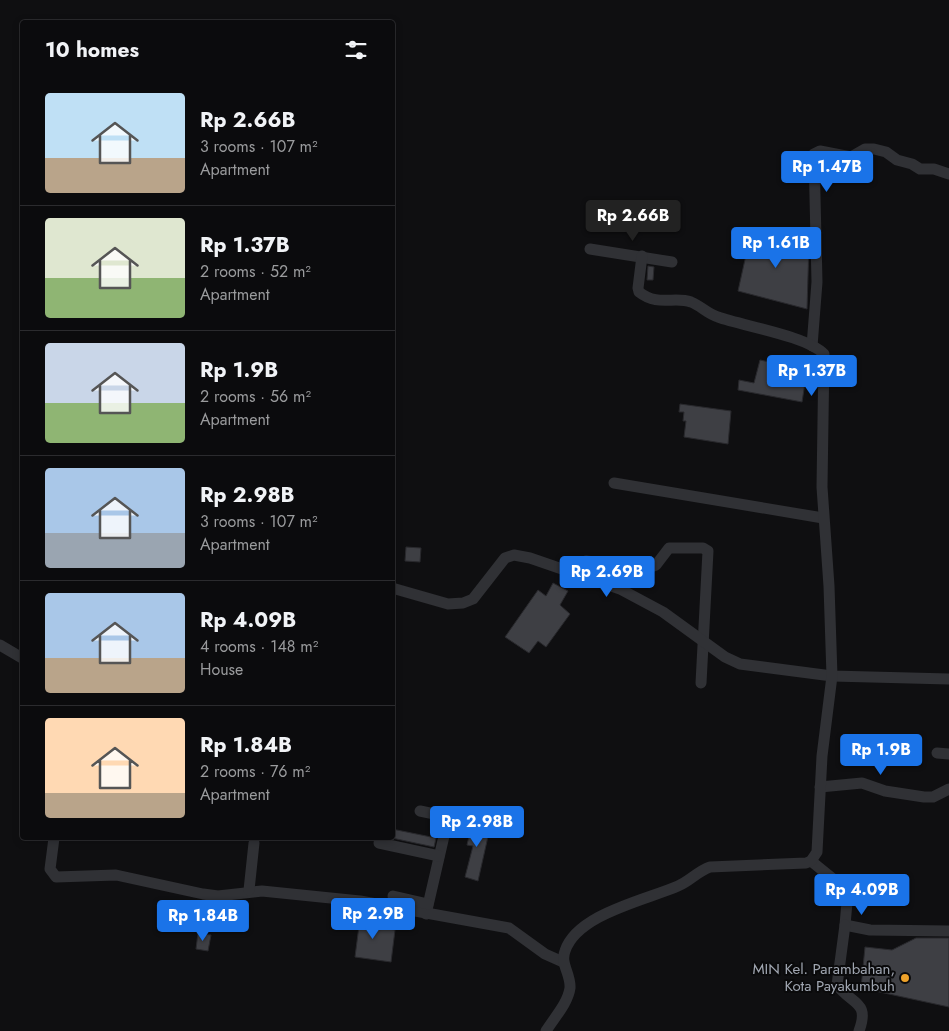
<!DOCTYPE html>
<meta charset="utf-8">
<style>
:root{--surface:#0b0b0d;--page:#19191b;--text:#f1f3f6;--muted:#9a9b9d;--line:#2b2b2e;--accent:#1a73e8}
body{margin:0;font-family:Jost,sans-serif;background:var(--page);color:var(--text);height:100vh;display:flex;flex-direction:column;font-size:19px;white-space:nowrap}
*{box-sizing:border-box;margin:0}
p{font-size:16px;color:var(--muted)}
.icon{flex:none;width:28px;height:28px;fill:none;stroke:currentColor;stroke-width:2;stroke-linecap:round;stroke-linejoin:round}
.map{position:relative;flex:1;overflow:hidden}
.details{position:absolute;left:20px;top:20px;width:375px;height:820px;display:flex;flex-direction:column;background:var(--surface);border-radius:5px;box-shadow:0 2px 8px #0003,0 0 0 1px var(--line)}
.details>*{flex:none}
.price{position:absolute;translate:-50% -42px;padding:0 11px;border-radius:5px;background:var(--accent);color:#fff;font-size:16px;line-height:32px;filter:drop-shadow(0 1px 2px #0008)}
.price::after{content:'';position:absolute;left:50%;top:30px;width:15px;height:11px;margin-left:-8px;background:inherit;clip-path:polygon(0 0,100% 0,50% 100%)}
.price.on{background:#222;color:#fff}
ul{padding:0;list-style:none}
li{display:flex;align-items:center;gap:15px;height:125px;padding:0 25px}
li+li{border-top:1px solid var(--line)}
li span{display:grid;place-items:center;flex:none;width:140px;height:100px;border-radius:5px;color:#555}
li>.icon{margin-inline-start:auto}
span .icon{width:60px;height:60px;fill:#fffc;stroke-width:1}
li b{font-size:21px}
h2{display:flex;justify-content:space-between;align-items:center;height:60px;padding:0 25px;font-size:21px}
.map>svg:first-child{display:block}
</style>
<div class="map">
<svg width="949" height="1031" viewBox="0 0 949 1031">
<rect width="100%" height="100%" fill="#0f0f11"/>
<g fill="#3e3f44" stroke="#29292d">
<path d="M 752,228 L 809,243 L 807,309 L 738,291 Z"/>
<path d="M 648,266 L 654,267 L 653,280 L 647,280 Z"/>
<path d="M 760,360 L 807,370 L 802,402 L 738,390 L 739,380 L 754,383 Z"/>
<path d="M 680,404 L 731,411 L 728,444 L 684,437 L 686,421 L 683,421 L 684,412 L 679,412 Z"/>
<path d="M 406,547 L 421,548 L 420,562 L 405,561 Z"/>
<path d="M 553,583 L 568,591 L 560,605 L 570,614 L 546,647 L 538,641 L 529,653 L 505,637 L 538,590 L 546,596 Z"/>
<path d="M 473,819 L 491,823 L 478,881 L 465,877 L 473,846 L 467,845 Z"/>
<path d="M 392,829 L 436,838 L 434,847 L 392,838 Z"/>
<path d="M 355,908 L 364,909 L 362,925 L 395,930 L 391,962 L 355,957 L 359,926 L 353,925 Z"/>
<path d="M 198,933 L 211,935 L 208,951 L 196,949 Z"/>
<path d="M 916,938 L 949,938 L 949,1007 L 861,988 L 865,947 L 892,950 Z"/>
</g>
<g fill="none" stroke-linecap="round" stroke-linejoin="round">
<g stroke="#303135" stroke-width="11">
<path d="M 590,249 L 672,262"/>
<path d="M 812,346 L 817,282 L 814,154 L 820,151 L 851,157 L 865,149 L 874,149 L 886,152 L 897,160 L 912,164 L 920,169 L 934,169 L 949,174"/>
<path d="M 614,483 L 823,518"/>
<path d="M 586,561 L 648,568 L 656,565 L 669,548 L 703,548 L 708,551 L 701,683"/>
<path d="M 392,588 L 448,604 L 463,603 L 473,599 L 505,558 L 514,555 L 530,558 L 620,589 L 663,612 L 725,657 L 740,664 L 832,676 L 949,679"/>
<path d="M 0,645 L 22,658"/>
<path d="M 937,753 L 949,754"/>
<path d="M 820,787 L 862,783 L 885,791 L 924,797 L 933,797 L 949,789"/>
<path d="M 420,811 L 444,816 L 447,823 L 426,914"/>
<path d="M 54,838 L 50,869 L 56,877 L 116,875 L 203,894 L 218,896 L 262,891 L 360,901 L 509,928 L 545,954 L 563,962"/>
<path d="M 379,843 L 439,856"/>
<path d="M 811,861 L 848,891 L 845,925 L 870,930 L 949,931"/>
<path d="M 249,890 L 254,843"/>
<path d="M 848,891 L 901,897"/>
<path d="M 393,896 L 428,904"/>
<path d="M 845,925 L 837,985 C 852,1005 870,1001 859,1031"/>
<path d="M 546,1031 C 554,1018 568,1003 570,988 C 571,974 560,964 565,951 C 577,914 646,900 678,886 C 690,881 698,871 710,867 L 806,863 L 811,861 L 817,852 L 822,756 L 832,676 L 829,586 L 822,487 L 824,354 C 807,336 743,326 718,317 C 708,314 701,306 691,302 C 674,296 658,307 639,292 L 638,288 L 642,256"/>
</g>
</g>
<circle fill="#eea22a" stroke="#0a0a0b" stroke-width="2" cx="905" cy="978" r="5"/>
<g text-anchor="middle" stroke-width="4" stroke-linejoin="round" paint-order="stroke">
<g font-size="15" fill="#a0a6b1" stroke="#0a0a0b" text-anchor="end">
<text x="895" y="974">MIN Kel. Parambahan,<tspan x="895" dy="17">Kota Payakumbuh</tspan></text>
</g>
</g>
</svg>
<b class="price" style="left:827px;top:193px">Rp 1.47B</b>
<b class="price on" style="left:633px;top:242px">Rp 2.66B</b>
<b class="price" style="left:776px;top:269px">Rp 1.61B</b>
<b class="price" style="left:812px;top:397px">Rp 1.37B</b>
<b class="price" style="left:607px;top:598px">Rp 2.69B</b>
<b class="price" style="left:881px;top:776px">Rp 1.9B</b>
<b class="price" style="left:477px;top:848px">Rp 2.98B</b>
<b class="price" style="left:862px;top:916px">Rp 4.09B</b>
<b class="price" style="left:373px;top:940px">Rp 2.9B</b>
<b class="price" style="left:203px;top:942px">Rp 1.84B</b>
<section class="details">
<h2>10 homes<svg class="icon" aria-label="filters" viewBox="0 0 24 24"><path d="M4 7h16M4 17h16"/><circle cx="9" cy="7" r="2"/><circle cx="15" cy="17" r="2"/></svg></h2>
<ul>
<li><span style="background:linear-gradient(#bfe0f5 65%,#b9a48a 0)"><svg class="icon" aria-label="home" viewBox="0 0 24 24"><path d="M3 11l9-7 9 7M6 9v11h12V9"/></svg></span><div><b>Rp 2.66B</b><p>3 rooms · 107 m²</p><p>Apartment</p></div></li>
<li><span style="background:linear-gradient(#dfe7d0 60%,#8fb573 0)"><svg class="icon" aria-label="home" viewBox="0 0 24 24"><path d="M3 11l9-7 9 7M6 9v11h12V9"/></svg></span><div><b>Rp 1.37B</b><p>2 rooms · 52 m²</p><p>Apartment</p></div></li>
<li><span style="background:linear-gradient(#c9d6e8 60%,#8fb573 0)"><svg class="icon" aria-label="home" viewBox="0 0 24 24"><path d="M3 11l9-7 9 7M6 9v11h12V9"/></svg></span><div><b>Rp 1.9B</b><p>2 rooms · 56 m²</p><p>Apartment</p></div></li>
<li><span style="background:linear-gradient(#a9c7e8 65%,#9aa5b1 0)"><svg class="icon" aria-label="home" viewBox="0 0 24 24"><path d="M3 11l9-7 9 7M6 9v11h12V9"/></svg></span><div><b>Rp 2.98B</b><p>3 rooms · 107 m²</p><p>Apartment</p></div></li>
<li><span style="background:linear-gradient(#a9c7e8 65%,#b9a48a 0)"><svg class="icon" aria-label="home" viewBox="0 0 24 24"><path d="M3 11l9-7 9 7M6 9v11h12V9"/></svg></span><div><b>Rp 4.09B</b><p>4 rooms · 148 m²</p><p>House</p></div></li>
<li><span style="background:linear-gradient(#ffd9b3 75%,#b9a48a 0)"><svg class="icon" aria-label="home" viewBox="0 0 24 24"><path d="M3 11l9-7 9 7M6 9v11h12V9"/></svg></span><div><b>Rp 1.84B</b><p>2 rooms · 76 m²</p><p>Apartment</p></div></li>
</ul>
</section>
</div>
